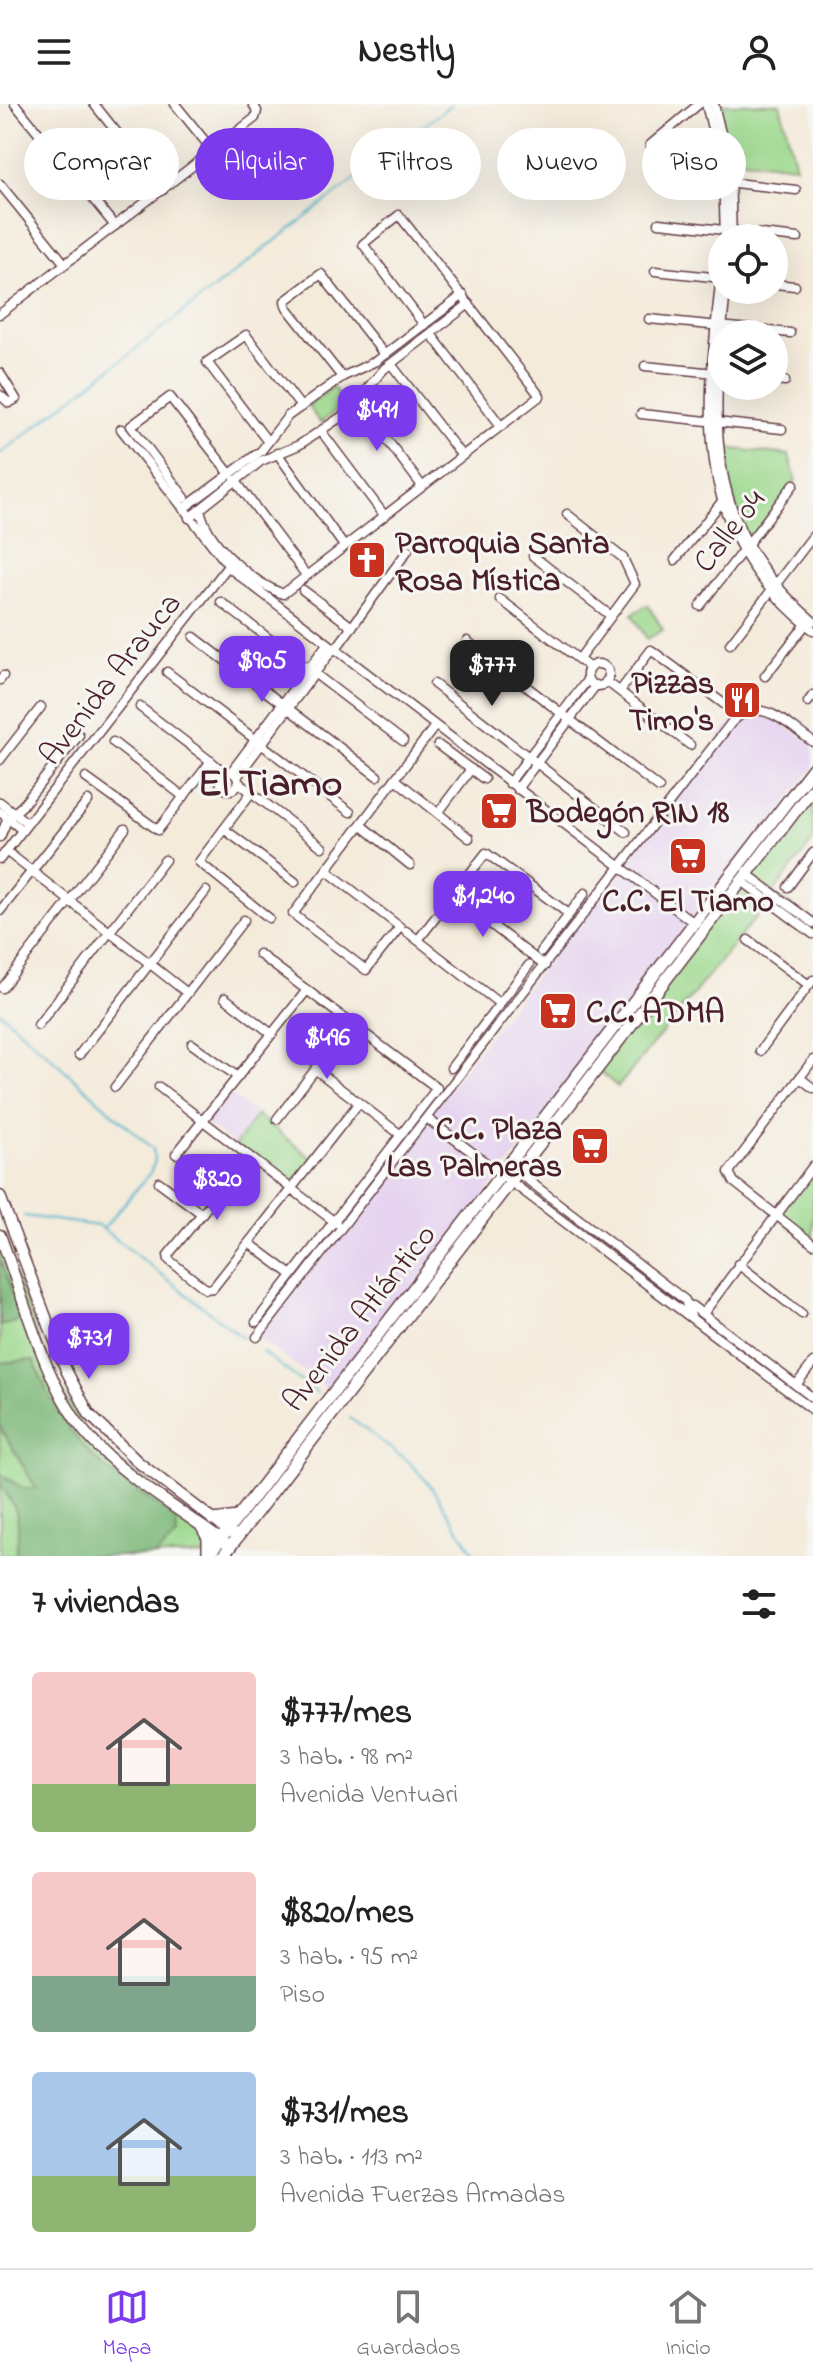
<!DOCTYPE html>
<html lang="es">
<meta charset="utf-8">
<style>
:root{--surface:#fff;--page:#f6f6f6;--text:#222;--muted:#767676;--line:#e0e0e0;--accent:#7c3aed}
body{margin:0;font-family:"Indie Flower",sans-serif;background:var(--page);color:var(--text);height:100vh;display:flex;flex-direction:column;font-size:30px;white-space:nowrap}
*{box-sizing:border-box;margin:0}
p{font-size:26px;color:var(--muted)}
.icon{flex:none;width:44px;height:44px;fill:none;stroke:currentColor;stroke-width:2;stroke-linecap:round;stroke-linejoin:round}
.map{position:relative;height:1452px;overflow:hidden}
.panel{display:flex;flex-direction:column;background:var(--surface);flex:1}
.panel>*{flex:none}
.banner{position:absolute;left:24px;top:24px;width:766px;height:72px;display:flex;gap:16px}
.tools{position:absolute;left:708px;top:120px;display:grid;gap:16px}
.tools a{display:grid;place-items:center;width:80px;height:80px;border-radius:50%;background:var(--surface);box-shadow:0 8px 32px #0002;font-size:40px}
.price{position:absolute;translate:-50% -68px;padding:0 18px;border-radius:16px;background:var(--accent);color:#fff;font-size:26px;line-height:52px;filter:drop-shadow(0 2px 4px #0008)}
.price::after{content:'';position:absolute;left:50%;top:48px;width:24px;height:18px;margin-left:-12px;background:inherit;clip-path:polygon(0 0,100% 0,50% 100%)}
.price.on{background:#222;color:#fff}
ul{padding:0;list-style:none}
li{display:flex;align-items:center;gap:24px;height:200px;padding:0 32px}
li span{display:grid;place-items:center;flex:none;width:224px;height:160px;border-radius:8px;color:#555}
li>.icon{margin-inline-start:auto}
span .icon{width:96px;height:96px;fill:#fffc;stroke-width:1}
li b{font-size:34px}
h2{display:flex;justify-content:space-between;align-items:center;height:96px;padding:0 32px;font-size:34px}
.pill{padding:0 28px;border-radius:36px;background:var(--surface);box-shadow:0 8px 32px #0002;font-size:28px;line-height:72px}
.pill.on{background:var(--accent);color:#fff}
header{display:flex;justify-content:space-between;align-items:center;height:104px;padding:0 32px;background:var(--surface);font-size:36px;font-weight:700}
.tab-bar{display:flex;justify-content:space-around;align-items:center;height:112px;border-top:2px solid var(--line);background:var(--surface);font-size:22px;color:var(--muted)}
.tab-bar a{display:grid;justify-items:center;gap:4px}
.tab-bar .on{color:var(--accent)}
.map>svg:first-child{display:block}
</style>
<header><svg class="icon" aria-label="menu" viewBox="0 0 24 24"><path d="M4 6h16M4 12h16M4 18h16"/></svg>Nestly<svg class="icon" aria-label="person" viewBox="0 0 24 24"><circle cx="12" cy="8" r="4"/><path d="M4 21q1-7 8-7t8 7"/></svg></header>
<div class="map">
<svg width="813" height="1452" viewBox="0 0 813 1452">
<rect width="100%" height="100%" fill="#f6f6f2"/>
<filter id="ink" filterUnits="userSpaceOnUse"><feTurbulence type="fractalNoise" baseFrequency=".0125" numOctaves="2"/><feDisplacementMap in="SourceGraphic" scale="16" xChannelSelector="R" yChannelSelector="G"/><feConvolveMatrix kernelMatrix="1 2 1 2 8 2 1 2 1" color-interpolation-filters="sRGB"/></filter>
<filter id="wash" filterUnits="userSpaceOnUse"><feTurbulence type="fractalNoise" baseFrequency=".006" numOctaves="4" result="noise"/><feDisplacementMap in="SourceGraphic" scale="32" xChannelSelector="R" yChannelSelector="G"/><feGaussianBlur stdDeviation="1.8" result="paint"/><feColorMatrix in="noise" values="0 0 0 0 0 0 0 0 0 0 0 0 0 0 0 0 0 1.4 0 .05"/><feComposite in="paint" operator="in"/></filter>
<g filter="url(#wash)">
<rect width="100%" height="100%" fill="#f4ebdb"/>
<g fill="#e6d3f0">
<path d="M 755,605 L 813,638 L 813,664 L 333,1289 L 257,1233 L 731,619 Z"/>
<path d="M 226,987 L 257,1011 L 235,1041 L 203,1017 Z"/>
</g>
<g fill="#9bd88c" stroke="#727c5c" stroke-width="2">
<path d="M 714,0 L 780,0 L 796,62 L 728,54 Z"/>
<path d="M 333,283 L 346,299 L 320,319 L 308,302 Z"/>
<path d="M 717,343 L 789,351 L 796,377 L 748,439 Z"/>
<path d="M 648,501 L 663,526 L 647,535 L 632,510 Z"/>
<path d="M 813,684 L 813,737 L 773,789 L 813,819 L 813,830 L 769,797 L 618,983 L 597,965 Z"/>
<path d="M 257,1011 L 314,1056 L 291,1085 L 235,1041 Z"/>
<path d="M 813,1062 L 813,1140 L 775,1111 Z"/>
<path d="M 0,1131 L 54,1273 L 89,1333 L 202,1423 L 208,1452 L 0,1452 Z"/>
</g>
<g fill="#7cb878" stroke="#636c52" stroke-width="2">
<path d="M 0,1155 L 18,1204 L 18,1217 L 0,1222 Z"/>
<path d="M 29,1256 L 34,1257 C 52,1304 79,1347 121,1376 C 141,1389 158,1401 176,1417 L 177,1432 L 155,1452 L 15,1452 C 18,1437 21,1413 12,1399 C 5,1386 0,1387 0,1370 L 25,1385 L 36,1384 L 0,1323 L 0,1259 Z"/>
</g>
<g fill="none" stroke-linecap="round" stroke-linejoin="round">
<g stroke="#4db4cc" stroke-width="2">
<path d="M 0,350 L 452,0"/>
<path d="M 0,908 L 153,1045 L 155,1057 L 150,1069 L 103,1125"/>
<path d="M 24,1112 L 99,1122 L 243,1234"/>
<path d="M 262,1248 L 317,1289"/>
<path d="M 350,1314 L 409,1358 L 430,1381 L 476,1452"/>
</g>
</g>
</g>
<g filter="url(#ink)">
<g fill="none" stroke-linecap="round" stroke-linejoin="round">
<g stroke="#643e45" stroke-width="11">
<g id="minor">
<path d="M 15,0 L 115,122"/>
<path d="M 94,0 L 163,86"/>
<path d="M 175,0 L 213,47"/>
<path d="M 706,0 L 723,69 L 725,134"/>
<path d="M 714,0 L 730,67 L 732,134"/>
<path d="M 650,41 L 699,0"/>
<path d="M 657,70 L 796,86"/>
<path d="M 0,80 L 65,160"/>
<path d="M 659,119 L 798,134"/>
<path d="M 722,161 C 707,303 686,426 813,526"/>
<path d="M 655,167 L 722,174"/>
<path d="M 774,180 L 795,182"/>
<path d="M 726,186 C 712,317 701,423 813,517"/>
<path d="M 0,210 L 255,14 L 257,7 L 253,0"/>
<path d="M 649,215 L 790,229"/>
<path d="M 431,230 L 501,322"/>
<path d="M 391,260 L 462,352"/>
<path d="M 645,262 L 715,269"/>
<path d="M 0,269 L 16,295 L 9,299 L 0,291"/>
<path d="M 342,273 L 286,202 L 285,197 L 321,170 L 384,250"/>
<path d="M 774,276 L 785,277"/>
<path d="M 357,296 L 422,382"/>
<path d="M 641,310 L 782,325"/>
<path d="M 121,325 L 232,466 L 694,819"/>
<path d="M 321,327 L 384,411"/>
<path d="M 268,338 L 207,258 L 246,231 L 301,303"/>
<path d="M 277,349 L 344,442"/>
<path d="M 235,376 L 306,471"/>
<path d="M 185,394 L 131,322 L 170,293 L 230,370"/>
<path d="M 183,405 L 261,347 L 288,312 L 342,273 L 376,257 L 463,191"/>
<path d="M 200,405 C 207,440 251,477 283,490 L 540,292 L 399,111 L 363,140 L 424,221"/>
<path d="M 567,410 L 623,454 L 635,480 L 579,555"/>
<path d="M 189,414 L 261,357 L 299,341 L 344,311 L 384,265 L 469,200"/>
<path d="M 533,452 L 611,512"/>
<path d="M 675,456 L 724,395"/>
<path d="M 303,486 L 352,523"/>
<path d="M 500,495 L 590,564"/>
<path d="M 221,498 L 403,637"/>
<path d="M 700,502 L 794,380"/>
<path d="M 194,533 L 377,672"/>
<path d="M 467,537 L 659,684"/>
<path d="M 730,540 L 813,432"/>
<path d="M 335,546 L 408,446"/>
<circle cx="598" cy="571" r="11"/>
<path d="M 167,568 L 350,708"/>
<path d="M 765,572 L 807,519"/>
<path d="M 0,576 L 3,572"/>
<path d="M 606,577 L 690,641"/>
<path d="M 434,580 L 626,728"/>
<path d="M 620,587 L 651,546 L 724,600"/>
<path d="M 808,598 L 813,591"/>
<path d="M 140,603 L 226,669"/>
<path d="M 113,638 L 184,693"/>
<path d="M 438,641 L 484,675"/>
<path d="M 0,656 L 41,603"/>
<path d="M 231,668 L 327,540"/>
<circle cx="229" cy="677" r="9"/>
<path d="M 237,673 L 333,545"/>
<path d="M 86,674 L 158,726 L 211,657"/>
<path d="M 395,675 L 469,734"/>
<path d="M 238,678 L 322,743"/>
<path d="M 509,679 L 588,575"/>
<path d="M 517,685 L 596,581"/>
<path d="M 251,689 L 199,758 L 269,814"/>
<path d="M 0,698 L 27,719"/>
<path d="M 0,708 L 22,726"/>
<path d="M 438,709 L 471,665"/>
<path d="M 361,721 L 410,761"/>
<path d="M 224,725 L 295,778"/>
<path d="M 0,733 L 8,714 L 22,702 L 79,631"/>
<path d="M 6,747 L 186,888"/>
<path d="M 0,755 L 228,462"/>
<path d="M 326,766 L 400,823 L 366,866 L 293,810 L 435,622"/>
<path d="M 747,770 L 813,819"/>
<path d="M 742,777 L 813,830"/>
<path d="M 788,783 L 813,749"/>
<path d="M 453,791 L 545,862"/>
<path d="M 0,807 L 88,697"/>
<path d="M 406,827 L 500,900"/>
<path d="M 418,836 L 486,749 L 569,810"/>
<path d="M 748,836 L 809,881 L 813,876"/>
<path d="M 541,848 L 585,789"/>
<path d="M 2,884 L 125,725"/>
<path d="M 225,894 L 272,930"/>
<path d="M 38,921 L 165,756"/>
<path d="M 192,940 L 238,973"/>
<path d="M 760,947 L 809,881"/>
<path d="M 79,951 L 206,787"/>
<path d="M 813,956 L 729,1068 L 734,1078 L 813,1140"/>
<path d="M 451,964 L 529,861"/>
<path d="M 316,966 L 401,1031"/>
<path d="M 800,974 L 813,984"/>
<path d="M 115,983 L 244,816"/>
<path d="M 159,983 L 336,1119"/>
<path d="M 277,1015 L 351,919"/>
<path d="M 428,1015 L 813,1306"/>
<path d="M 176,1050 L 307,886"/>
<path d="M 249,1052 L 168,1151 L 169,1156 L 206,1185 L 213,1184 L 358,1000"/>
<path d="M 516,1067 L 685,1196 L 691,1212"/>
<path d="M 159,1078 L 202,1110"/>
<path d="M 249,1139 L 292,1171"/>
<path d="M 738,1160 L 802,1210"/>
<path d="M 692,1202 L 813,1294"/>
<path d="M 703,1210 L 813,1062"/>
<path d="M 256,1218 L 437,984 L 259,850"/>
<path d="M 257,1233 L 731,619 C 760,589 786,620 813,638"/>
<path d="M 796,1281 L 813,1259"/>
</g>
</g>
<g stroke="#643e45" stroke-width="13">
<g id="tertiary">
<path d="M 0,1092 L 66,1266 L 89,1310 L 138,1358 L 232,1430"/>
<path d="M 0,1131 C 24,1194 45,1283 89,1333 C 127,1376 180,1405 225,1439"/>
</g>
</g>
<g stroke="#643e45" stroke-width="14">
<g id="secondary">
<path d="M 213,1416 L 238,1413"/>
<path d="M 202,1423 L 208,1434 L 208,1451"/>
<path d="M 208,1452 L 813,664"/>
<path d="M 223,1452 L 813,684"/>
</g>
</g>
<use href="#minor" stroke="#fff" stroke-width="8"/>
<use href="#tertiary" stroke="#fff" stroke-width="10"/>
<use href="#secondary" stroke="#fff" stroke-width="11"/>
</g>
</g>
<defs>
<g id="church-square" transform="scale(2)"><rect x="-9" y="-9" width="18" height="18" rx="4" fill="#c8321e" stroke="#f6f6f2"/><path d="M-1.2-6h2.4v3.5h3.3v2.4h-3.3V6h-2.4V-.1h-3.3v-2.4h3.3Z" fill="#fff"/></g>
<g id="restaurant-square" transform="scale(2)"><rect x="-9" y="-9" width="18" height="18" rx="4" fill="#c8321e" stroke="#f6f6f2"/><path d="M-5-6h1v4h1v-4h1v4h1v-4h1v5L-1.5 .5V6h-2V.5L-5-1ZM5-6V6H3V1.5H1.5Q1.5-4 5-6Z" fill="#fff"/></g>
<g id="supermarket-square" transform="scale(2)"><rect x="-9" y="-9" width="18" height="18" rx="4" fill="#c8321e" stroke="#f6f6f2"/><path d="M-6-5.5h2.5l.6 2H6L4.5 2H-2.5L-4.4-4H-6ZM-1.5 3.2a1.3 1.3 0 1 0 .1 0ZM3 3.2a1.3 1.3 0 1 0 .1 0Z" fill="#fff"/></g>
</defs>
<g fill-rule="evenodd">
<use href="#church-square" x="367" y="456"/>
<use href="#restaurant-square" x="742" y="596"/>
<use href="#supermarket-square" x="499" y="707"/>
<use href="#supermarket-square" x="688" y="752"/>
<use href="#supermarket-square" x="558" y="907"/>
<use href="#supermarket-square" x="590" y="1042"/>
</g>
<g text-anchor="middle" stroke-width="6" stroke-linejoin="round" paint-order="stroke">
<g font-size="32" fill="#4a1f2b" stroke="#f6f6f2">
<text transform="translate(728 426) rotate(-52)" y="11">Calle 04</text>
<text transform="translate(109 574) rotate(-52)" y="11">Avenida Arauca</text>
<text transform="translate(358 1213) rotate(-52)" y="11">Avenida Atlántico</text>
</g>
<g font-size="32" font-weight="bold" fill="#4a1f2b" stroke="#f6f6f2" text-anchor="start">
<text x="395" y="449">Parroquia Santa<tspan x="395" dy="37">Rosa Mística</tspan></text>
<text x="714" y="589" text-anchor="end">Pizzas<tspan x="714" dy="37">Timo's</tspan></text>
<text x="527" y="718">Bodegón RIN 18</text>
<text x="688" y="807" text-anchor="middle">C.C. El Tiamo</text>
<text x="586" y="918">C.C. ADMA</text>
<text x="562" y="1035" text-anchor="end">C.C. Plaza<tspan x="562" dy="37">Las Palmeras</tspan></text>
</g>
<g font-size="40" font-weight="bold" fill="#4a1f2b" stroke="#f6f6f2">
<text x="270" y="691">El Tiamo</text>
</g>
</g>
</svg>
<div class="tools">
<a><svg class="icon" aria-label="locate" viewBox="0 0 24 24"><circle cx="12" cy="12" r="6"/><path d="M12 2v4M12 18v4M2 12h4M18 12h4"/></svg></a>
<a><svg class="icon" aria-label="layers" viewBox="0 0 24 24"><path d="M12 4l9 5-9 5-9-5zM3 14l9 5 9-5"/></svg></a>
</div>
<b class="price" style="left:377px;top:349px">$491</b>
<b class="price" style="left:262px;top:600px">$905</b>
<b class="price on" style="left:492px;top:604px">$777</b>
<b class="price" style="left:483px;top:835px">$1,240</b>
<b class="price" style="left:327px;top:977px">$496</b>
<b class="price" style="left:217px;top:1118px">$820</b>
<b class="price" style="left:89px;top:1277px">$731</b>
<div class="banner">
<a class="pill">Comprar</a>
<a class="pill on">Alquilar</a>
<a class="pill">Filtros</a>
<a class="pill">Nuevo</a>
<a class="pill">Piso</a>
</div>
</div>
<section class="panel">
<h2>7 viviendas<svg class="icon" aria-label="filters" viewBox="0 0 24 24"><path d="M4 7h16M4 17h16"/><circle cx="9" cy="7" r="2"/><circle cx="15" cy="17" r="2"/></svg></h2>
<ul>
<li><span style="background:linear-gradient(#f6c9c9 70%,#8fb573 0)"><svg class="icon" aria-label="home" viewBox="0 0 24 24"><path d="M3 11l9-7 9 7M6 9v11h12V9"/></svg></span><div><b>$777/mes</b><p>3 hab. · 98 m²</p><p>Avenida Ventuari</p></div></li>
<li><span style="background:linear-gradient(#f6c9c9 65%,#7fa58c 0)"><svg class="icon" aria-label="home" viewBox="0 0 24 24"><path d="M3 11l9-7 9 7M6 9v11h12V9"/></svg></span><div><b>$820/mes</b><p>3 hab. · 95 m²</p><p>Piso</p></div></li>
<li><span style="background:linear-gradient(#a9c7e8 65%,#8fb573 0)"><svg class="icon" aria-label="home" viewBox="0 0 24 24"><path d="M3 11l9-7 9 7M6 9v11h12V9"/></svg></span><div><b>$731/mes</b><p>3 hab. · 113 m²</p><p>Avenida Fuerzas Armadas</p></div></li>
</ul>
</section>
<nav class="tab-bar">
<a class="on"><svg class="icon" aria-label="map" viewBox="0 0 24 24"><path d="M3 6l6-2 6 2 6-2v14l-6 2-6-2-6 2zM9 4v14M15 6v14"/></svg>Mapa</a>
<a><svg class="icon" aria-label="saved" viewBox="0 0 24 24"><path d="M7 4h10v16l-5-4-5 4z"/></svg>Guardados</a>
<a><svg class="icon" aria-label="home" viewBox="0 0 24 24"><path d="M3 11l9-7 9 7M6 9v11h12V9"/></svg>Inicio</a>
</nav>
